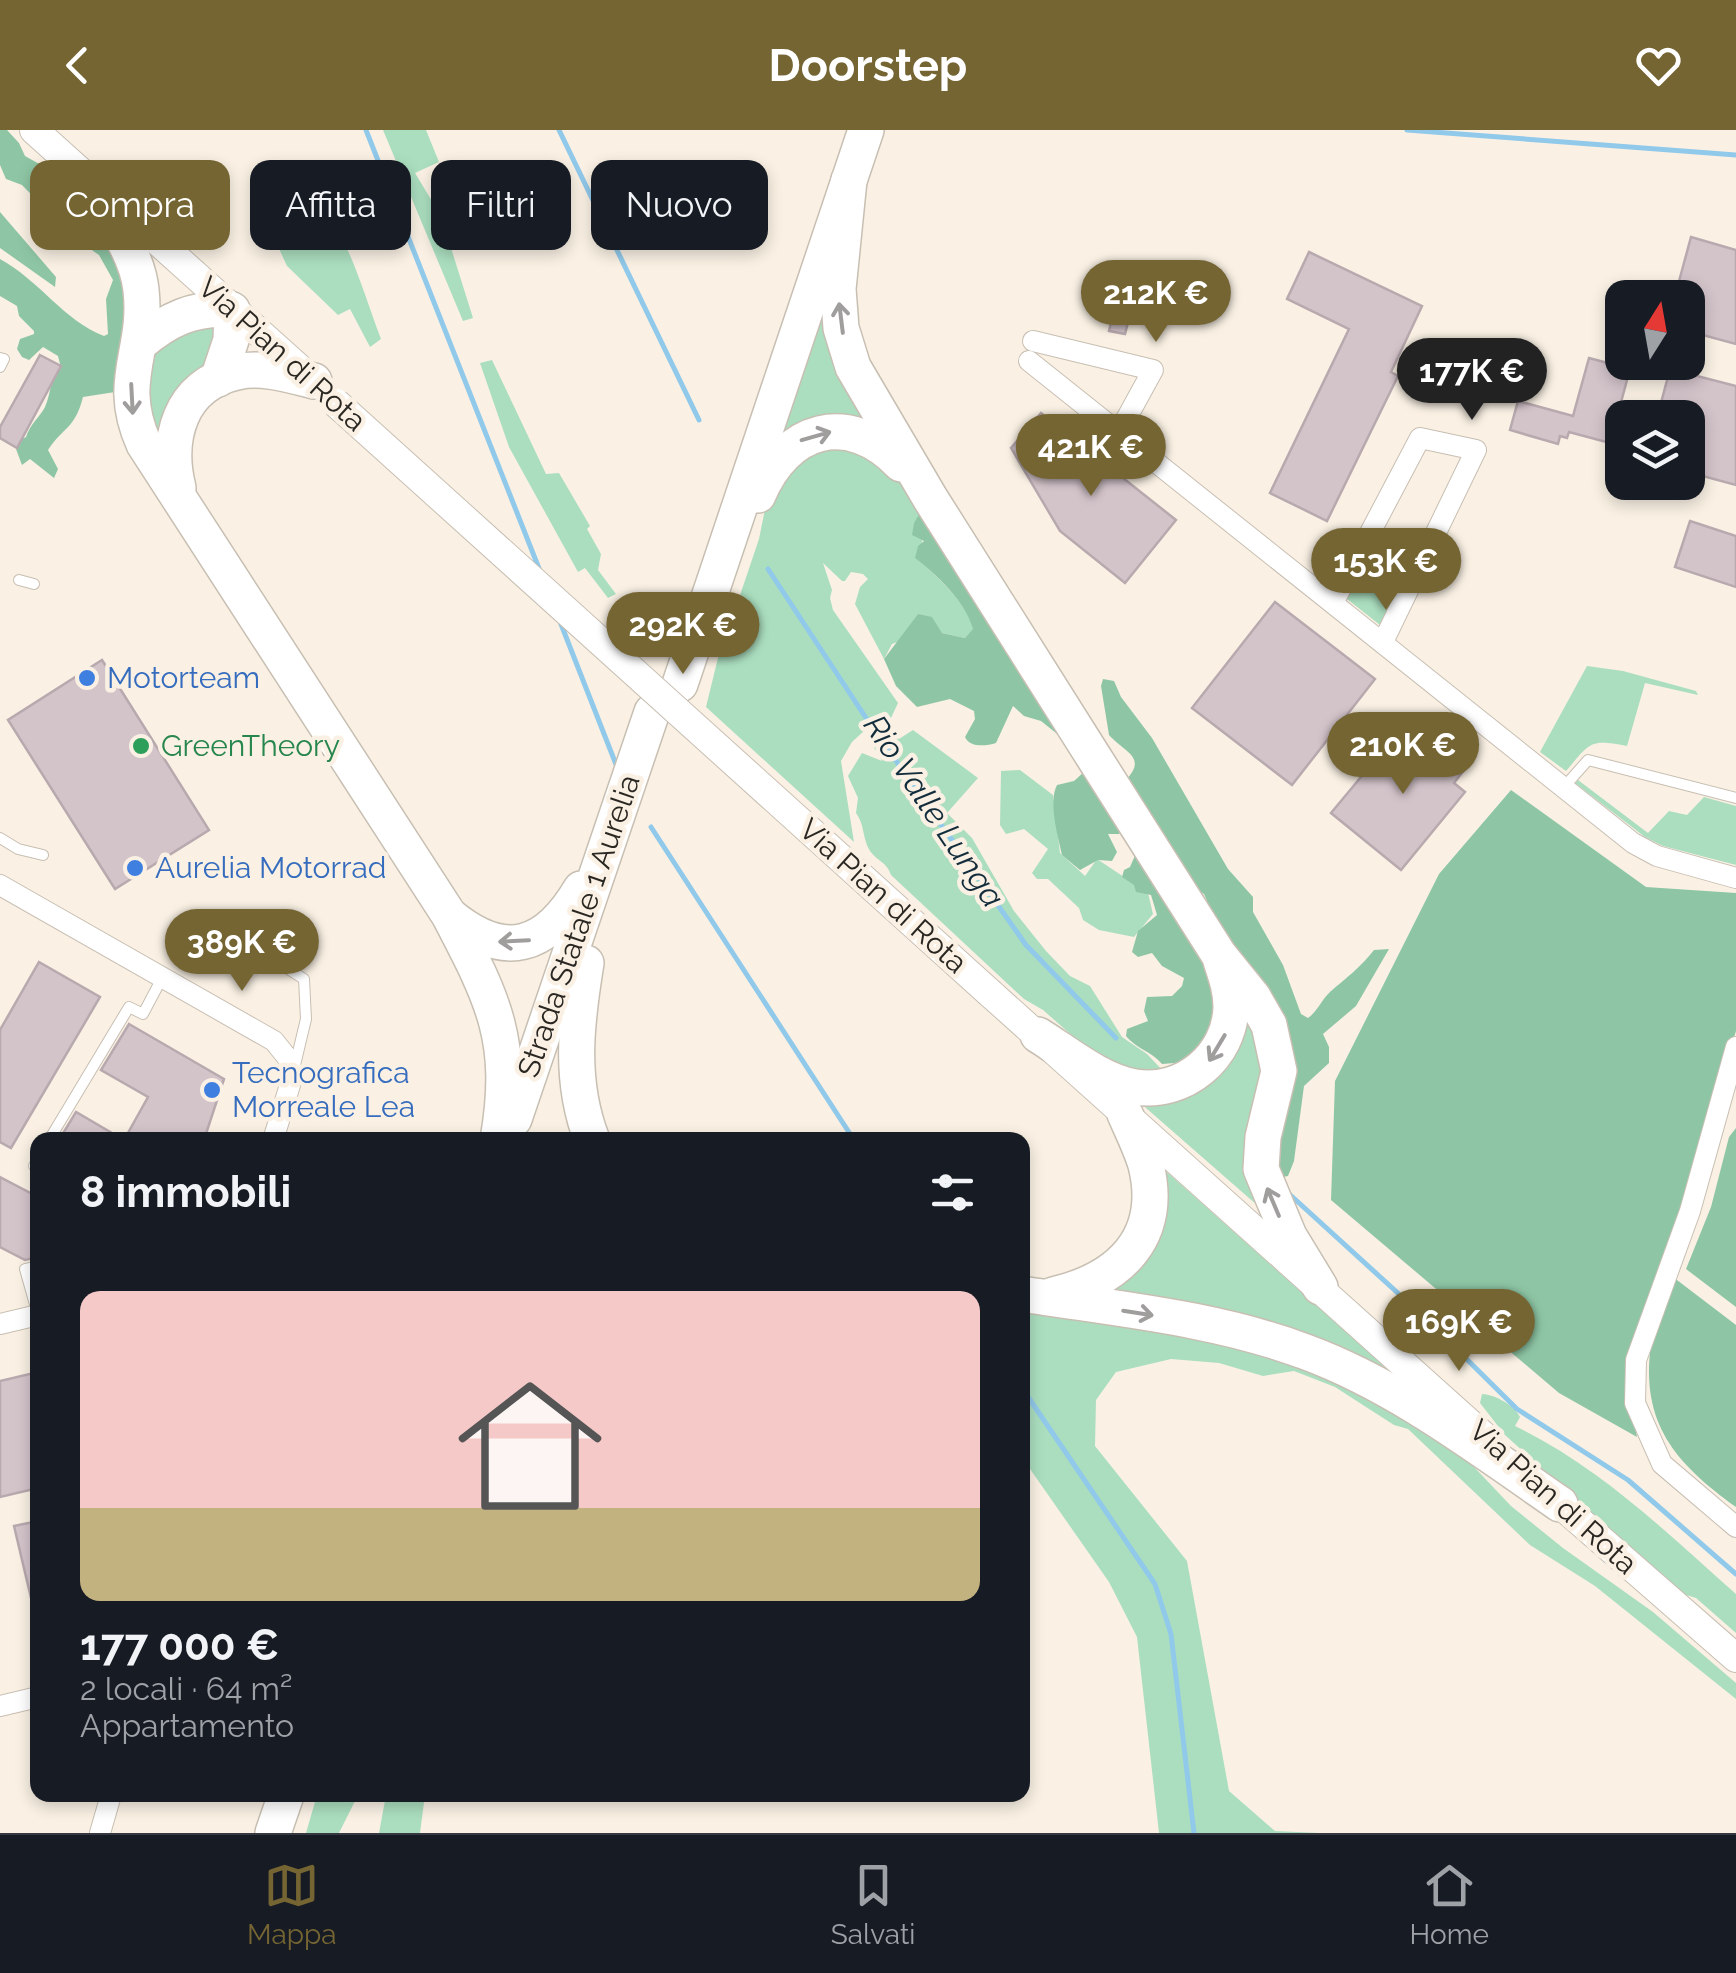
<!DOCTYPE html>
<html lang="it">
<meta charset="utf-8">
<style>
:root{--surface:#171b24;--page:#20242c;--text:#f1f3f6;--muted:#9ea1a6;--line:#363941;--accent:#756533}
body{margin:0;font-family:Raleway,sans-serif;background:var(--page);color:var(--text);height:100vh;display:flex;flex-direction:column;font-size:38px;white-space:nowrap}
*{box-sizing:border-box;margin:0}
p{font-size:32px;color:var(--muted)}
.icon{flex:none;width:55px;height:55px;fill:none;stroke:currentColor;stroke-width:2;stroke-linecap:round;stroke-linejoin:round}
.map{position:relative;flex:1;overflow:hidden}
.details{position:absolute;left:30px;top:1002px;width:1000px;height:670px;display:flex;flex-direction:column;background:var(--surface);border-radius:20px;box-shadow:0 5px 15px #0003}
.details>*{flex:none}
.banner{position:absolute;left:30px;top:30px;width:1000px;height:90px;display:flex;gap:20px}
.needle{width:65px;rotate:11deg}
.fabs{position:absolute;left:1605px;top:150px;display:grid;gap:20px}
.fabs a{display:grid;place-items:center;width:100px;height:100px;border-radius:20px;background:var(--surface);box-shadow:0 5px 15px #0003;font-size:50px}
.price{position:absolute;translate:-50% -85px;padding:0 22px;border-radius:35px;background:var(--accent);color:#fff;font-size:32px;line-height:65px;filter:drop-shadow(0 2px 5px #0008)}
.price::after{content:'';position:absolute;left:50%;top:60px;width:30px;height:22px;margin-left:-15px;background:inherit;clip-path:polygon(0 0,100% 0,50% 100%)}
.price.current{background:#222;color:#fff}
ul{padding:0;list-style:none}
li{display:grid;align-content:center;gap:20px;height:530px;padding:0 50px}
li+li{border-top:2px solid var(--line)}
li span{display:grid;place-items:center;height:310px;border-radius:20px;color:#555}
li>.icon{margin-inline-start:auto}
span .icon{width:180px;height:180px;fill:#fffc;stroke-width:1}
li b{font-size:42px}
h2{display:flex;justify-content:space-between;align-items:center;height:120px;padding:0 50px;font-size:42px}
.chip{padding:0 35px;border-radius:20px;background:var(--surface);box-shadow:0 5px 15px #0003;font-size:35px;line-height:90px}
.chip.current{background:var(--accent);color:#fff}
header{display:flex;justify-content:space-between;align-items:center;height:130px;padding:0 50px;background:var(--accent);color:#fff;font-size:45px;font-weight:700}
.menu{display:flex;justify-content:space-around;align-items:center;height:140px;border-top:2px solid var(--line);background:var(--surface);font-size:28px;color:var(--muted)}
.menu a{display:grid;justify-items:center;gap:5px}
.menu .current{color:var(--accent)}
.map>svg:first-child{display:block}
</style>
<header><svg class="icon" aria-label="back" viewBox="0 0 24 24"><path d="M15 5l-7 7 7 7"/></svg>Doorstep<svg class="icon" aria-label="heart" viewBox="0 0 24 24"><path d="M12 20l-8-8c-3-5 5-10 8-4 3-6 11-1 8 4z"/></svg></header>
<div class="map">
<svg width="1736" height="1703" viewBox="0 0 1736 1703">
<rect width="100%" height="100%" fill="#faf1e4"/>
<g fill="#abdebf">
<path d="M 383,0 L 426,0 L 439,32 L 415,43 L 441,86 L 473,188 L 463,191 Z"/>
<path d="M 287,33 C 340,76 358,148 381,209 L 370,217 L 350,179 L 338,185 L 287,136 L 270,99 L 260,86 Z"/>
<path d="M 825,167 L 866,293 L 788,303 L 782,299 Z"/>
<path d="M 212,193 L 221,201 L 163,321 L 136,251 L 164,204 Z"/>
<path d="M 492,230 L 546,344 L 559,343 L 590,396 L 587,399 L 601,424 L 598,440 L 616,464 L 608,468 L 585,438 L 578,442 L 509,317 L 480,233 Z"/>
<path d="M 814,315 L 884,327 C 908,357 937,388 916,428 C 937,446 966,472 974,499 L 965,508 L 942,503 L 936,497 L 892,514 L 884,529 L 855,474 L 860,457 L 868,449 L 863,444 L 851,442 L 845,451 L 842,451 L 823,433 L 832,460 L 830,468 L 833,480 L 898,573 L 890,590 L 879,587 L 852,612 L 841,631 L 854,712 L 706,577 L 726,495 L 735,480 L 759,409 L 765,379 L 772,365 Z"/>
<path d="M 1382,405 L 1417,422 L 1380,495 L 1347,469 Z"/>
<path d="M 1587,536 L 1623,541 L 1696,561 L 1698,565 L 1645,553 L 1627,616 C 1589,609 1591,612 1566,641 L 1540,622 Z"/>
<path d="M 882,599 L 890,600 L 899,609 L 913,600 L 978,648 L 947,683 L 972,708 L 1014,781 L 1046,821 L 1070,846 L 1090,856 L 1122,907 L 1147,924 L 1165,943 L 1109,938 L 1043,880 L 1024,869 L 891,745 C 887,732 877,731 870,721 C 862,708 865,695 856,683 L 858,668 L 848,646 L 862,623 L 882,631 L 870,611 Z"/>
<path d="M 1020,640 L 1053,665 L 1060,723 L 1085,746 L 1097,729 L 1148,763 L 1153,784 L 1134,807 L 1099,800 L 1083,790 L 1079,778 L 1048,749 L 1037,749 L 1032,743 L 1048,719 L 1024,699 L 1006,704 L 1000,695 L 1001,641 Z"/>
<path d="M 1578,650 L 1648,703 L 1669,681 L 1687,685 L 1704,667 L 1736,676 L 1736,735 L 1663,716 L 1645,707 L 1575,653 Z"/>
<path d="M 1238,869 L 1268,912 L 1257,1075 L 1138,971 L 1173,962 Z"/>
<path d="M 1159,1035 L 1382,1234 L 1386,1242 L 1085,1167 L 1105,1154 Z"/>
<path d="M 1022,1178 L 1244,1212 L 1406,1283 L 1475,1338 L 1511,1376 L 1563,1418 L 1653,1482 L 1736,1553 L 1736,1569 L 1595,1456 L 1530,1415 L 1408,1299 L 1394,1295 L 1335,1257 L 1294,1241 L 1263,1246 L 1219,1233 L 1171,1229 L 1116,1242 L 1096,1270 L 1095,1316 L 1187,1431 L 1229,1661 L 1275,1701 L 1319,1703 L 1159,1703 L 1137,1507 L 1109,1452 L 1023,1329 Z"/>
<path d="M 1482,1264 C 1496,1265 1514,1275 1520,1287 L 1515,1296 C 1600,1337 1666,1402 1736,1464 L 1736,1503 L 1696,1468 L 1683,1464 L 1643,1430 L 1505,1305 L 1480,1273 Z"/>
<path d="M 317,1665 L 358,1665 L 339,1703 L 306,1703 Z"/>
<path d="M 386,1665 L 425,1665 L 420,1703 L 379,1703 Z"/>
</g>
<g fill="#8ec6a5">
<path d="M 0,0 L 7,0 L 19,13 L 25,26 L 43,36 L 50,53 L 64,65 L 68,76 L 87,88 L 132,144 L 115,262 L 83,267 C 75,299 63,297 48,320 L 58,339 L 54,348 L 30,329 L 22,335 L 16,319 L 20,310 L 26,307 C 30,294 39,288 45,277 C 52,261 49,250 61,238 L 58,226 L 43,217 L 29,230 L 22,227 L 17,219 L 20,209 L 34,204 L 34,201 L 19,186 L 17,176 L 0,166 L 0,129 C 39,150 63,190 104,206 L 108,204 L 106,169 L 113,150 L 99,125 L 73,107 L 22,55 L 6,49 L 0,35 Z"/>
<path d="M 0,82 L 56,147 L 55,157 L 0,118 Z"/>
<path d="M 921,381 L 1061,607 L 1041,591 L 1024,586 L 1013,576 L 996,613 C 986,616 970,618 965,607 L 975,589 L 974,581 L 950,569 L 917,577 L 896,556 L 884,529 L 918,484 L 932,487 L 942,503 L 965,508 L 973,499 C 966,472 937,445 915,428 L 918,416 L 924,411 L 912,405 L 914,393 Z"/>
<path d="M 1103,549 L 1114,551 L 1121,567 L 1152,608 L 1228,739 L 1253,767 L 1253,782 L 1283,835 L 1301,884 L 1308,888 C 1318,881 1321,870 1330,862 C 1346,848 1361,837 1374,820 L 1389,819 L 1356,876 L 1323,904 L 1329,917 L 1329,933 L 1304,956 L 1294,1031 L 1288,1046 L 1274,1049 L 1279,971 L 1217,793 L 1204,764 L 1191,756 L 1124,652 C 1149,627 1125,623 1109,605 L 1101,556 Z"/>
<path d="M 1084,642 L 1121,700 L 1119,704 L 1108,704 L 1117,722 L 1112,731 L 1098,730 L 1080,740 L 1062,725 C 1058,706 1048,672 1057,655 L 1074,651 Z"/>
<path d="M 1511,660 L 1646,757 L 1736,763 L 1736,901 L 1627,1260 L 1637,1307 L 1559,1263 L 1331,1070 L 1335,951 L 1439,744 Z"/>
<path d="M 1137,721 L 1197,809 L 1223,880 L 1188,932 L 1162,934 C 1151,921 1135,918 1126,906 L 1127,899 L 1148,891 L 1144,881 L 1147,867 L 1172,866 L 1182,856 L 1184,848 L 1162,836 L 1152,823 L 1138,827 L 1132,822 L 1138,801 L 1157,785 L 1151,765 L 1136,762 L 1134,755 L 1122,747 L 1124,740 L 1130,737 Z"/>
<path d="M 1736,998 L 1736,1177 L 1686,1139 L 1711,1077 L 1729,1007 Z"/>
<path d="M 1673,1147 L 1736,1195 L 1736,1377 C 1675,1333 1640,1293 1651,1214 C 1654,1192 1666,1169 1673,1147 Z"/>
</g>
<g fill="none" stroke-linecap="round" stroke-linejoin="round">
<g stroke="#91c9ea" stroke-width="5">
<path d="M 366,0 L 540,441"/>
<path d="M 559,0 L 699,290"/>
<path d="M 1407,0 L 1736,25"/>
<path d="M 768,439 L 868,591 L 1026,815 L 1116,908"/>
<path d="M 559,489 L 617,637"/>
<path d="M 651,697 L 854,1010"/>
<path d="M 1287,1062 L 1423,1186 L 1517,1279 L 1628,1350 L 1736,1444"/>
<path d="M 1022,1258 L 1155,1454 L 1171,1504 L 1194,1703"/>
</g>
</g>
<g fill="#d3c4ca" stroke="#b8a9af" stroke-width="2.5">
<path d="M 1691,107 L 1736,120 L 1736,214 L 1688,201 L 1688,157 L 1678,155 Z"/>
<path d="M 1309,122 L 1422,176 L 1391,242 L 1398,246 L 1327,391 L 1270,363 L 1349,199 L 1287,169 Z"/>
<path d="M 1117,169 L 1133,173 L 1125,204 L 1109,201 Z"/>
<path d="M 40,225 L 61,236 L 17,318 L 0,308 L 0,297 Z"/>
<path d="M 1589,228 L 1630,239 L 1610,313 L 1569,302 L 1567,308 L 1560,306 L 1558,314 L 1510,300 L 1518,271 L 1573,286 Z"/>
<path d="M 1670,239 L 1736,256 L 1736,355 L 1688,342 L 1688,288 L 1657,288 Z"/>
<path d="M 1041,283 L 1176,390 L 1125,453 L 1060,401 L 1011,318 Z"/>
<path d="M 1690,391 L 1736,406 L 1736,457 L 1675,437 Z"/>
<path d="M 1275,472 L 1375,549 L 1292,655 L 1192,578 Z"/>
<path d="M 102,530 L 209,700 L 115,759 L 8,590 Z"/>
<path d="M 1427,602 L 1468,635 L 1454,653 L 1465,662 L 1401,740 L 1331,683 L 1396,605 L 1413,619 Z"/>
<path d="M 39,832 L 100,867 L 11,1018 L 0,1012 L 0,900 Z"/>
<path d="M 129,894 L 224,949 L 204,1010 L 59,1010 L 76,982 L 124,1010 L 148,967 L 101,940 Z"/>
<path d="M 0,1047 L 38,1067 L 38,1127 L 25,1130 L 0,1117 Z"/>
<path d="M 38,1242 L 38,1358 L 0,1367 L 0,1251 Z"/>
<path d="M 38,1391 L 38,1471 L 32,1472 L 14,1396 Z"/>
</g>
<g fill="none" stroke-linecap="round" stroke-linejoin="round">
<g stroke="#c8bfb3" stroke-width="12">
<g id="lane">
<path d="M 0,228 L 4,229 L 0,237"/>
<path d="M 19,450 L 34,454"/>
<path d="M 1564,657 L 1588,630 L 1736,668"/>
<path d="M 0,708 L 18,719 L 43,725"/>
<path d="M 250,815 L 304,849 L 306,889 L 295,935"/>
<path d="M 49,1010 L 129,877 L 143,884 L 162,848"/>
<path d="M 38,1030 L 34,1036 L 38,1038"/>
<path d="M 38,1136 L 25,1139 L 38,1185"/>
</g>
</g>
<g stroke="#c8bfb3" stroke-width="22">
<g id="street">
<path d="M 1033,211 L 1153,240 L 1119,302"/>
<path d="M 1029,231 L 1633,713 L 1657,726 L 1736,748"/>
<path d="M 1333,473 L 1420,308 L 1476,320 L 1383,512"/>
<path d="M 0,755 L 274,911 L 290,931 L 290,955 L 273,1010"/>
<path d="M 1736,917 L 1690,1081 L 1636,1230 L 1635,1273 L 1662,1334 L 1736,1397"/>
<path d="M 0,1194 L 38,1185"/>
<path d="M 0,1576 L 38,1567"/>
<path d="M 100,1703 L 111,1665"/>
</g>
</g>
<g stroke="#c8bfb3" stroke-width="30">
<g id="secondary">
<path d="M 34,0 L 312,250"/>
<path d="M 991,864 L 1487,1309"/>
<path d="M 1545,1361 L 1736,1528"/>
</g>
</g>
<g stroke="#c8bfb3" stroke-width="38">
<g id="highway">
<path d="M 84,48 C 105,81 137,120 141,160 C 148,222 115,250 144,314 L 449,785 C 494,871 515,911 498,1010"/>
<path d="M 849,50 L 838,159 L 841,198 L 853,237 L 930,368 L 1093,626 L 1219,825 L 1253,867 L 1269,895 L 1279,941 L 1263,1007 L 1261,1039 L 1289,1106 L 1320,1157"/>
<path d="M 139,214 C 168,189 194,177 232,180 L 231,210 L 218,249"/>
<path d="M 178,358 C 166,309 179,255 237,242 C 261,236 290,245 314,251"/>
<path d="M 758,365 C 786,298 848,279 901,334"/>
<path d="M 680,554 L 866,0"/>
<path d="M 450,786 C 505,831 546,818 581,759"/>
<path d="M 586,833 C 576,894 569,951 592,1010"/>
<path d="M 1038,905 C 1067,923 1100,951 1135,957 C 1184,965 1230,926 1231,877 C 1231,860 1226,846 1221,831"/>
<path d="M 514,989 L 652,582"/>
<path d="M 1022,1164 C 1117,1179 1216,1188 1306,1222 C 1398,1256 1480,1319 1560,1374"/>
<path d="M 1053,1165 C 1119,1150 1164,1108 1146,1035 C 1141,1018 1132,1000 1125,984"/>
<path d="M 273,1703 L 286,1665"/>
</g>
</g>
<use href="#lane" stroke="#fff" stroke-width="10"/>
<use href="#street" stroke="#fff" stroke-width="20"/>
<use href="#secondary" stroke="#fff" stroke-width="28"/>
<use href="#highway" stroke="#fff" stroke-width="35"/>
<g stroke="#c8bfb3" stroke-width="30" stroke-linecap="butt">
<path id="secondary-bridge" d="M 336,273 L 991,864"/>
</g>
<use href="#secondary-bridge" stroke="#fff" stroke-width="28"/>
</g>
<defs><path id="oneway-shaft" d="M-6 0H5M1.5-3L5.5 0L1.5 3" fill="none" stroke-width="1.6" stroke-linecap="round" stroke-linejoin="round" transform="scale(2.5)"/></defs>
<g stroke="#9f9e9c">
<use href="#oneway-shaft" transform="translate(841 188) rotate(-97)"/>
<use href="#oneway-shaft" transform="translate(132 269) rotate(87)"/>
<use href="#oneway-shaft" transform="translate(816 306) rotate(-16)"/>
<use href="#oneway-shaft" transform="translate(514 811) rotate(177)"/>
<use href="#oneway-shaft" transform="translate(1217 918) rotate(121)"/>
<use href="#oneway-shaft" transform="translate(1273 1072) rotate(-113)"/>
<use href="#oneway-shaft" transform="translate(1138 1183) rotate(9)"/>
</g>
<g fill="#3f7fe0" stroke="#faf1e4" stroke-width="4">
<circle cx="87" cy="548" r="10"/>
<circle cx="135" cy="738" r="10"/>
<circle cx="212" cy="960" r="10"/>
</g>
<circle fill="#2e9e5b" stroke="#faf1e4" stroke-width="4" cx="141" cy="616" r="10"/>
<g text-anchor="middle" stroke-width="9" stroke-linejoin="round" paint-order="stroke">
<g font-size="30" fill="#2a2722" stroke="#faf1e4">
<text transform="translate(282 224) rotate(42)" y="10">Via Pian di Rota</text>
<text transform="translate(883 766) rotate(42)" y="10">Via Pian di Rota</text>
<text transform="translate(579 796) rotate(-71)" y="10">Strada Statale 1 Aurelia</text>
<text transform="translate(1553 1367) rotate(42)" y="10">Via Pian di Rota</text>
</g>
<g font-size="30" fill="#366cbe" stroke="#faf1e4" text-anchor="start">
<text x="107" y="558">Motorteam</text>
<text x="155" y="748">Aurelia Motorrad</text>
<text x="232" y="953">Tecnografica<tspan x="232" dy="34">Morreale Lea</tspan></text>
</g>
<g font-size="30" fill="#27864d" stroke="#faf1e4" text-anchor="start">
<text x="161" y="626">GreenTheory</text>
</g>
<g font-size="32" font-style="italic" fill="#122c3b" stroke="#faf1e4">
<text transform="translate(934 681) rotate(56)" y="11">Rio Valle Lunga</text>
</g>
</g>
</svg>
<div class="fabs">
<a><svg class="needle" viewBox="-14 -14 28 28"><path d="M0-13l5 13h-10z" fill="#e53935"/><path d="M0 13l5-13h-10z" fill="#9ea1a6"/></svg></a>
<a><svg class="icon" aria-label="layers" viewBox="0 0 24 24"><path d="M12 4l9 5-9 5-9-5zM3 14l9 5 9-5"/></svg></a>
</div>
<b class="price" style="left:1156px;top:215px">212K €</b>
<b class="price current" style="left:1472px;top:293px">177K €</b>
<b class="price" style="left:1091px;top:369px">421K €</b>
<b class="price" style="left:1386px;top:483px">153K €</b>
<b class="price" style="left:683px;top:547px">292K €</b>
<b class="price" style="left:1403px;top:667px">210K €</b>
<b class="price" style="left:242px;top:864px">389K €</b>
<b class="price" style="left:1459px;top:1244px">169K €</b>
<div class="banner">
<a class="chip current">Compra</a>
<a class="chip">Affitta</a>
<a class="chip">Filtri</a>
<a class="chip">Nuovo</a>
</div>
<section class="details">
<h2>8 immobili<svg class="icon" aria-label="filters" viewBox="0 0 24 24"><path d="M4 7h16M4 17h16"/><circle cx="9" cy="7" r="2"/><circle cx="15" cy="17" r="2"/></svg></h2>
<ul>
<li><span style="background:linear-gradient(#f6c9c9 70%,#c2b280 0)"><svg class="icon" aria-label="home" viewBox="0 0 24 24"><path d="M3 11l9-7 9 7M6 9v11h12V9"/></svg></span><div><b>177 000 €</b><p>2 locali · 64 m²</p><p>Appartamento</p></div></li>
</ul>
</section>
</div>
<nav class="menu">
<a class="current"><svg class="icon" aria-label="map" viewBox="0 0 24 24"><path d="M3 6l6-2 6 2 6-2v14l-6 2-6-2-6 2zM9 4v14M15 6v14"/></svg>Mappa</a>
<a><svg class="icon" aria-label="saved" viewBox="0 0 24 24"><path d="M7 4h10v16l-5-4-5 4z"/></svg>Salvati</a>
<a><svg class="icon" aria-label="home" viewBox="0 0 24 24"><path d="M3 11l9-7 9 7M6 9v11h12V9"/></svg>Home</a>
</nav>
